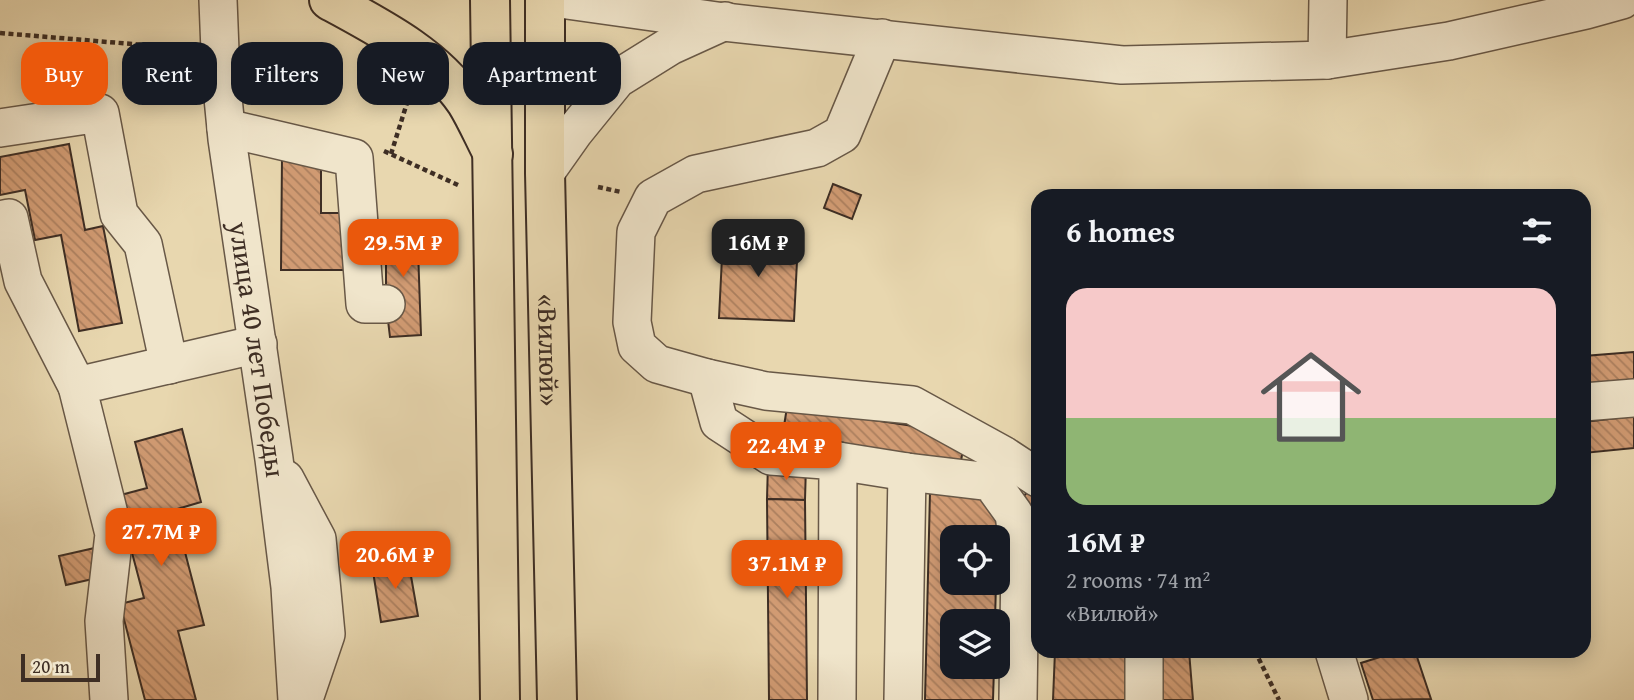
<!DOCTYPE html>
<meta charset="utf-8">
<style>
:root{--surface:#171b24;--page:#20242c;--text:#f1f3f6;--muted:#9ea1a6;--line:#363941;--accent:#ea580c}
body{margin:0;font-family:"Gentium Book Plus",serif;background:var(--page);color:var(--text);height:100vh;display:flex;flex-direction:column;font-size:26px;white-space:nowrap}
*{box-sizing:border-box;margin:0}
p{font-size:23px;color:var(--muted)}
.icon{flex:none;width:38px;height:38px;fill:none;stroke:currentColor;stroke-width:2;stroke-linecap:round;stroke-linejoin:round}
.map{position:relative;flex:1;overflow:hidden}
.drawer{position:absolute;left:1031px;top:189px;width:560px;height:469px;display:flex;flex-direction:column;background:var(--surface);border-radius:21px;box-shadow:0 4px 18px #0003}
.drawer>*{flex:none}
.guide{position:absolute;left:21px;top:42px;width:665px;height:63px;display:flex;gap:14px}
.buttons{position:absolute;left:940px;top:525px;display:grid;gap:14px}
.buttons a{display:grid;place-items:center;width:70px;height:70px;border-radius:14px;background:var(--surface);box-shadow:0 4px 18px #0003;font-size:35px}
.scale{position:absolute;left:21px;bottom:18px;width:79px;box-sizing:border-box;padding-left:7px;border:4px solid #3e2e24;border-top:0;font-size:19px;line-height:24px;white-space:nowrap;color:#3e2e24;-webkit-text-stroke:5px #f0e5cb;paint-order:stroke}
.price{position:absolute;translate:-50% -60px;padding:0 16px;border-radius:14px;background:var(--accent);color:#fff;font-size:23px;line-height:46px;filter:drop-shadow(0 2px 4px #0008)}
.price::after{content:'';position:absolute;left:50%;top:42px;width:21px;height:16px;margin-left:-10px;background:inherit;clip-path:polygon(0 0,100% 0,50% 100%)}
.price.active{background:#222;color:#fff}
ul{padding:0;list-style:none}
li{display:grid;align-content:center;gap:14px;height:371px;padding:0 35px}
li+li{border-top:2px solid var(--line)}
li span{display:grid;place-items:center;height:217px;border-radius:21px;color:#555}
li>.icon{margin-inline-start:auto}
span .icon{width:126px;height:126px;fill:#fffc;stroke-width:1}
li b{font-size:30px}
h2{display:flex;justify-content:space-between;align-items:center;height:84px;padding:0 35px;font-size:30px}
.tag{padding:0 24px;border-radius:21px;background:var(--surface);box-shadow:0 4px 18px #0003;font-size:24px;line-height:63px}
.tag.active{background:var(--accent);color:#fff}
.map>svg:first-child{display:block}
</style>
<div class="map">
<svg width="1634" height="700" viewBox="0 0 1634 700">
<defs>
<pattern id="building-back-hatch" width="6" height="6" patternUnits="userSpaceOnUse" patternTransform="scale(1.75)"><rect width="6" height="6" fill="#d19b73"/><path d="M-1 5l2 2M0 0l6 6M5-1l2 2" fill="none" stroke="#ab7f5e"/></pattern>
</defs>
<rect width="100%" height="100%" fill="#e8d7af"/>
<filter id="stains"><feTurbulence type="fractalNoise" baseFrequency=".00286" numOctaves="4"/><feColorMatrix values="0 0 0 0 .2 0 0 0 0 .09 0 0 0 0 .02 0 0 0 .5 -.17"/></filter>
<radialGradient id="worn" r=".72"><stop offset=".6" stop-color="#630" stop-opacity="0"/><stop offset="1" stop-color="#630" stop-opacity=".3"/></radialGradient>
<g fill="url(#building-back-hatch)" stroke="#3e2e24" stroke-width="2">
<path d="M 69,144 L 85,230 L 103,226 L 122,323 L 79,331 L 61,235 L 35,240 L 25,190 L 0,195 L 0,157 Z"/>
<path d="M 282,157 L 321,157 L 321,213 L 348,213 L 348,270 L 281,270 Z"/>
<path d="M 833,184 L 861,195 L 852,219 L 824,208 Z"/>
<path d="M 386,221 L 417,221 L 421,335 L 390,337 L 386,304 Z"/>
<path d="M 723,237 L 798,241 L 794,321 L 719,318 Z"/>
<path d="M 1634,352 L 1634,384 L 1584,388 L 1584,356 Z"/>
<path d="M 787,407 L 933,429 L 964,443 L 960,467 L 782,439 Z"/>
<path d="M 1634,416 L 1634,448 L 1584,453 L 1584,422 Z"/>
<path d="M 182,429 L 201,502 L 174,510 L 204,625 L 178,631 L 196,700 L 145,700 L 120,604 L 144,598 L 117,496 L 147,488 L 135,442 Z"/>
<path d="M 768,463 L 806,465 L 805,500 L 767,499 Z"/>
<path d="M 1038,481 L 1038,524 L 1016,504 Z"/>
<path d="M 930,492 L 999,494 L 998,542 L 998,537 L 952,537 L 952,583 L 996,583 L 995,621 L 952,621 L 952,667 L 994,667 L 993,700 L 925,700 Z"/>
<path d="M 767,499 L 805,500 L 807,700 L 769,700 Z"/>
<path d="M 99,547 L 106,576 L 66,585 L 59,556 Z"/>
<path d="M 408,559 L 418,616 L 381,622 L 372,565 Z"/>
<path d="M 1055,651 L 1134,651 L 1132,700 L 1053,700 Z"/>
<path d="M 1157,651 L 1189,651 L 1193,700 L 1161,700 Z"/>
<path d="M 1399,651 L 1415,651 L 1431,699 L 1373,700 L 1361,663 Z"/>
</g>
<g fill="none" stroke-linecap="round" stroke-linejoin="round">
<g stroke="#685847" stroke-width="40">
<g id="minor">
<path id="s1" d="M 218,0 L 221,77 L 227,139 L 274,459 L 290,587 L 297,700"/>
<path d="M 567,0 L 724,22 L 1122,65 L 1327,60 L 1449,41 L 1586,10 L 1622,0"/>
<path d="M 882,38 L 842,134 L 817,148 L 696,174 L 653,198 L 636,232 L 632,322 L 637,346 L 657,364 L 707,378 L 766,391 L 912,405 L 1003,455 L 1038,478"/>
<path d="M 1327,60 L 1328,0"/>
<path d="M 0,128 L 100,113 L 119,214 L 143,244 L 169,365"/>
<path d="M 226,128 L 354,158 L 365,304 L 386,304"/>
<path d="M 545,173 L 574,132 L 617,79 L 670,46 L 725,21"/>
<path d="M 0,220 L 9,218 L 23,281 L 77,386"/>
<path d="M 707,378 L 719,422 L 771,456 L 838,461 L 837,700"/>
<path d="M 1584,402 L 1634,398"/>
<path d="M 838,461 L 907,472 L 991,482 L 1014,514 L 1020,559 L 1018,700"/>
<path d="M 285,479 L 317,539 L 326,634 L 304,699"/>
<path d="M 1334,651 L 1349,700"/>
<path d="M 109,700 L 104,621 L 114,534 L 77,386 L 258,344"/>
<path d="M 903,700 L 907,472"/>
<path d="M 1144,700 L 1144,651"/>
</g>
</g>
<g stroke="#3e2e24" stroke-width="42">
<path id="major" d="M 329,0 C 378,27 433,54 466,102 C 476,118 484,137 493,154"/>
</g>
<g stroke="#3e2e24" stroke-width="42">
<g id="highway">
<path d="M 490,0 L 500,700"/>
<path id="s2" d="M 545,0 L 545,173 L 557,700"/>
</g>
</g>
<g stroke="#3e2e24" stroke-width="4.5" stroke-dasharray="5 3.5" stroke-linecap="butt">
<path d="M 0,33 L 180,48 L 189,55"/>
<path d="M 384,151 L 458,185"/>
<path d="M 391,154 L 412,87"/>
<path d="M 598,187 L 621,192"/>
<path d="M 1255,651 L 1279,700"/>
</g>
<use href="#minor" stroke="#f0e5cb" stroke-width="37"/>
<use href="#major" stroke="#e8d7af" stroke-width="38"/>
<use href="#highway" stroke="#e8d7af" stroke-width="38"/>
</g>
<g text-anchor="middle" stroke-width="5" stroke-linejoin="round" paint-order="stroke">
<g font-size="28" fill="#3e2e24" stroke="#f0e5cb">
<text dy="10" stroke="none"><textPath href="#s1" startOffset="352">улица 40 лет Победы</textPath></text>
<text dy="10" stroke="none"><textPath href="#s2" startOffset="350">«Вилюй»</textPath></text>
</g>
</g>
<rect width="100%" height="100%" filter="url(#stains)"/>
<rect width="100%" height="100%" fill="url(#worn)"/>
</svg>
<div class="buttons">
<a><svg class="icon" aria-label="locate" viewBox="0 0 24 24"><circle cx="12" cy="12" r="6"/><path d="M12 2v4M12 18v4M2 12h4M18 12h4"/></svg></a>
<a><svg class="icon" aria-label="layers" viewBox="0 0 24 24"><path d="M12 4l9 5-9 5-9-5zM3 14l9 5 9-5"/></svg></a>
</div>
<div class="scale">20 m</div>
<b class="price" style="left:403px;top:279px">29.5M ₽</b>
<b class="price active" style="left:758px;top:279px">16M ₽</b>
<b class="price" style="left:786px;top:482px">22.4M ₽</b>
<b class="price" style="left:161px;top:568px">27.7M ₽</b>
<b class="price" style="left:395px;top:591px">20.6M ₽</b>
<b class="price" style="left:787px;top:600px">37.1M ₽</b>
<div class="guide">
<a class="tag active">Buy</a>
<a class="tag">Rent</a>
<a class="tag">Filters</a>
<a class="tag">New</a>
<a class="tag">Apartment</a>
</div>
<section class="drawer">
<h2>6 homes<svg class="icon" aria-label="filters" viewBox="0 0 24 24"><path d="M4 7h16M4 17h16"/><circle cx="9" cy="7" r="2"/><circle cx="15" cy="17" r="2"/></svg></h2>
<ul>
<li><span style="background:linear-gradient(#f6c9c9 60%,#8fb573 0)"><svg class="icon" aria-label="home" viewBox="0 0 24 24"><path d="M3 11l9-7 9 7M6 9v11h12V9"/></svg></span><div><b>16M ₽</b><p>2 rooms · 74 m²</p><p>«Вилюй»</p></div></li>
</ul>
</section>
</div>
